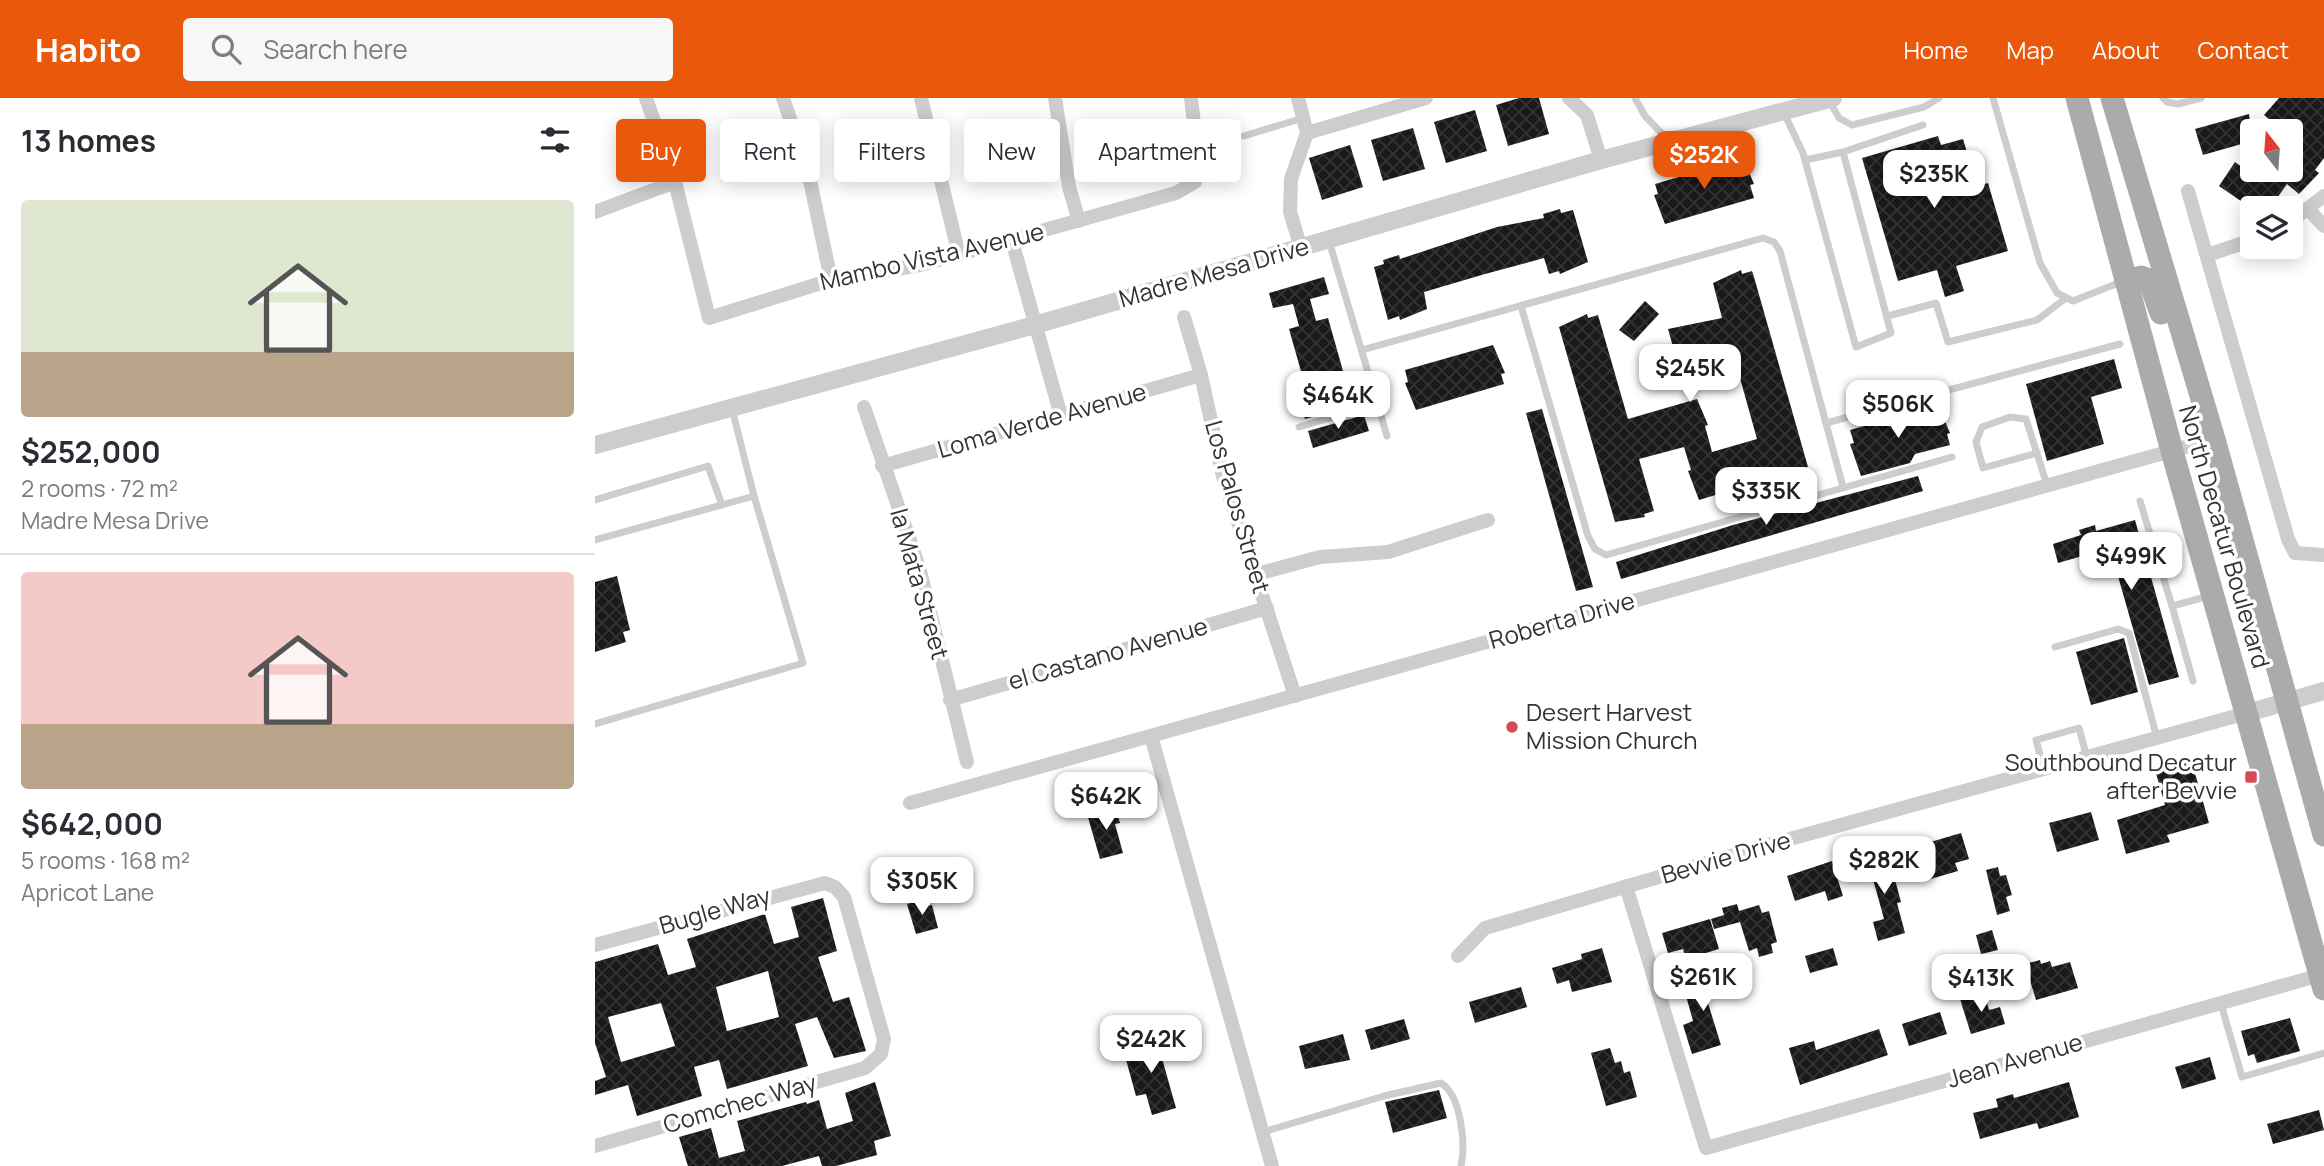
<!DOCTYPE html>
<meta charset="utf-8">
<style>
:root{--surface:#fff;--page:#f7f7f7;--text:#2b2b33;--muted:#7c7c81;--line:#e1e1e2;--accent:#ea580c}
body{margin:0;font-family:Manrope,sans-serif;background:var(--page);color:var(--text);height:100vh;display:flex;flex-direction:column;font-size:26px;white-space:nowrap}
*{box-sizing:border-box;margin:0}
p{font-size:23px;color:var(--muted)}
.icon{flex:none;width:38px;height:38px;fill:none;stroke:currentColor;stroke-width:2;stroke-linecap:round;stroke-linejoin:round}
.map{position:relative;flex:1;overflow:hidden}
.panel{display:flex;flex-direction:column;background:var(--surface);width:595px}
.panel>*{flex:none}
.guide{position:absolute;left:21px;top:21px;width:665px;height:63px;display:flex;gap:14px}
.needle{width:46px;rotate:343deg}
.fabs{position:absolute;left:1645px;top:21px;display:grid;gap:14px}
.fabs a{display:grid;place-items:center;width:63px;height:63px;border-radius:7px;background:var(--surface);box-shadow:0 4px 18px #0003;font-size:35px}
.price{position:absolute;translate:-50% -60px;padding:0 16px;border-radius:14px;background:#fff;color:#222;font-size:23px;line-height:46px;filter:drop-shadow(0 2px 4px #0008)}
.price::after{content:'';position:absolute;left:50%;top:42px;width:21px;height:16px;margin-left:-10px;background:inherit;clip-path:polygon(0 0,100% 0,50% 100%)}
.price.selected{background:var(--accent);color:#fff}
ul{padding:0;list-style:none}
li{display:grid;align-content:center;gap:14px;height:371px;padding:0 21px}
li+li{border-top:2px solid var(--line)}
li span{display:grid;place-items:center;height:217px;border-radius:7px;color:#555}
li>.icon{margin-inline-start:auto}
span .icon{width:126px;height:126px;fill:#fffc;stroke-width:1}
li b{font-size:30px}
h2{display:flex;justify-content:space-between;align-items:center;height:84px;padding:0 21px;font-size:30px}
.pill{padding:0 24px;border-radius:7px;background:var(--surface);box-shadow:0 4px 18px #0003;font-size:24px;line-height:63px}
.pill.selected{background:var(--accent);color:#fff}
header{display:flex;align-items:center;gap:42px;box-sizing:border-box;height:98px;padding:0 35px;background:var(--accent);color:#fff}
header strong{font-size:33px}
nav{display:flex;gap:38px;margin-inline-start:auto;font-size:24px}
.search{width:490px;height:63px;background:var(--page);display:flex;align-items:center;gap:18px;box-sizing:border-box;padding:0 24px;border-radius:7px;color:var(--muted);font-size:26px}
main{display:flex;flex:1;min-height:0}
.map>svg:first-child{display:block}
</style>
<header>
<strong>Habito</strong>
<div class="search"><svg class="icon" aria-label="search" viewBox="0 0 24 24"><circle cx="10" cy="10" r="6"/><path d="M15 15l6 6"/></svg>Search here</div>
<nav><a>Home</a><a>Map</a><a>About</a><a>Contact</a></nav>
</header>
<main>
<section class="panel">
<h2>13 homes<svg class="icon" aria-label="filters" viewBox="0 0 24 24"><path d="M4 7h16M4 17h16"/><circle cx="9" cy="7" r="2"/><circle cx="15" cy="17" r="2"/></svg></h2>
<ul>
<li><span style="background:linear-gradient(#dfe7d0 70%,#b9a48a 0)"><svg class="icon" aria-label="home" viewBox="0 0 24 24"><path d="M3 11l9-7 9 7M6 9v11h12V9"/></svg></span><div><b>$252,000</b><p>2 rooms · 72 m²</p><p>Madre Mesa Drive</p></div></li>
<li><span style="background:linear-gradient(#f6c9c9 70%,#b9a48a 0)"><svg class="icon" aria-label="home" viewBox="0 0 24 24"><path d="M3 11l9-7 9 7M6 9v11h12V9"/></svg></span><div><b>$642,000</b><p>5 rooms · 168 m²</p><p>Apricot Lane</p></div></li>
</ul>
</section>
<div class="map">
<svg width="1729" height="1068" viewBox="0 0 1729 1068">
<defs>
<pattern id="building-cross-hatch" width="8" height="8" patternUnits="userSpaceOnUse" patternTransform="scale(1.75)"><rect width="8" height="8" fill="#1a1a1a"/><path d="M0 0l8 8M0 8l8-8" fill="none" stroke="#333"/></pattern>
</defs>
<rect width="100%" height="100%" fill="#fff"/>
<g fill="url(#building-cross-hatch)" fill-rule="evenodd">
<path d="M 924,0 L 944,0 L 954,36 L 913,48 L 901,7 Z"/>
<path d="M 1684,0 L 1729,0 L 1729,60 L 1720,72 L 1724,75 L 1704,96 L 1692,86 L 1675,110 L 1656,110 L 1624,88 L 1640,64 L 1651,72 L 1696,72 L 1696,33 L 1688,33 L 1669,17 Z"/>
<path d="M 880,12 L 892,53 L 851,65 L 839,24 Z"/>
<path d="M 1654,16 L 1657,43 L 1608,57 L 1600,31 Z"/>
<path d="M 818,30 L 830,71 L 788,83 L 776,42 Z"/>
<path d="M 1343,38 L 1346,47 L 1368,41 L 1382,88 L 1393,85 L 1413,153 L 1361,168 L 1369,193 L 1350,199 L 1342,172 L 1303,183 L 1267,60 Z"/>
<path d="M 755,47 L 768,89 L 727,102 L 714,60 Z"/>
<path d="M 1148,60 L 1159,86 L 1155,87 L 1159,100 L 1070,126 L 1059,97 L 1063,96 L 1060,86 Z"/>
<path d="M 965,111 L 966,115 L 978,112 L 993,164 L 965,176 L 964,173 L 954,176 L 949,160 L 890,176 L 829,194 L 832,211 L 805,222 L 804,218 L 793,222 L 779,169 L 789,166 L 788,162 L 804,157 L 805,161 L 902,129 L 949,120 L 948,116 Z"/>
<path d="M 1146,172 L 1147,176 L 1157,173 L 1159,179 L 1213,369 L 1202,372 L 1204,376 L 1187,380 L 1186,377 L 1104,402 L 1093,373 L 1096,372 L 1089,349 L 1044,361 L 1059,413 L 1049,416 L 1050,419 L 1020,424 L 964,229 L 992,216 L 993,220 L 1003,217 L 1033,321 L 1102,301 L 1113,327 L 1110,328 L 1117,354 L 1162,341 L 1143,273 L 1094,290 L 1087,281 L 1073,231 L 1127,220 L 1118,185 Z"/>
<path d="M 729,179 L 734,196 L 715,201 L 721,223 L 733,220 L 752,287 L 760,286 L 765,305 L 710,321 L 704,302 L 713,298 L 694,231 L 704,228 L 698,206 L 678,210 L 674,195 Z"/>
<path d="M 1050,203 L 1064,216 L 1039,243 L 1024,232 Z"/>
<path d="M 898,247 L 910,275 L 906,276 L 909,286 L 821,312 L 810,285 L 813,284 L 810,272 Z"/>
<path d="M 1519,261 L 1527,290 L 1496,299 L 1509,346 L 1452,363 L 1431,286 Z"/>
<path d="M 1343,307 L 1355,335 L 1352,336 L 1355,347 L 1320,356 L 1315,365 L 1266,378 L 1255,346 L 1259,345 L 1255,332 Z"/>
<path d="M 947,311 L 998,489 L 981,493 L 931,315 Z"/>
<path d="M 769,317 L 774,333 L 718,350 L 713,333 Z"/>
<path d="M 1323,378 L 1328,393 L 1026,481 L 1021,464 L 1138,427 Z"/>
<path d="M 1540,422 L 1584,579 L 1554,587 L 1515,450 L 1463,465 L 1458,446 L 1486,437 L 1484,432 L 1500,427 L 1501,433 Z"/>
<path d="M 22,478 L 35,532 L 28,534 L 31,544 L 0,554 L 0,484 Z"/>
<path d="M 1529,540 L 1543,594 L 1496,607 L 1481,554 Z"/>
<path d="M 1596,661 L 1614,725 L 1572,737 L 1575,744 L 1531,756 L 1522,722 L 1570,707 L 1560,672 Z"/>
<path d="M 520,708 L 525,725 L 520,726 L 528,755 L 505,761 L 492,716 Z"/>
<path d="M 1496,714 L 1504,742 L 1462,754 L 1454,725 Z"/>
<path d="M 1366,735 L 1374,761 L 1360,765 L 1363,773 L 1332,782 L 1322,748 Z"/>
<path d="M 1293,756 L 1306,804 L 1302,805 L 1310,835 L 1283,843 L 1278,824 L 1289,821 L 1278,781 L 1268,784 L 1262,765 Z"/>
<path d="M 1237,763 L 1248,798 L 1233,803 L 1230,793 L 1200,803 L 1192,778 Z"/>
<path d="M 1403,769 L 1405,778 L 1411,777 L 1417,797 L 1411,799 L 1415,813 L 1402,817 L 1391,772 Z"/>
<path d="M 228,800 L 242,853 L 223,859 L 238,904 L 254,899 L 271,953 L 239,960 L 222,919 L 200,926 L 213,968 L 132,991 L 124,962 L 99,969 L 107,998 L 42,1018 L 33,987 L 0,997 L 0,983 L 11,979 L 0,945 L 0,864 L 63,846 L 73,877 L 101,869 L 92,841 L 170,816 L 179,846 L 204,839 L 196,809 ZM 173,873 L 184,919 L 132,933 L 121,889 ZM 66,905 L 80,948 L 26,964 L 13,919 Z"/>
<path d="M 327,801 L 329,809 L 337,807 L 343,830 L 321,836 L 312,806 Z"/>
<path d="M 1142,806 L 1144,813 L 1164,807 L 1167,815 L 1174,813 L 1182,844 L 1176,846 L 1178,855 L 1164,859 L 1162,850 L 1154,853 L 1145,824 L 1119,831 L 1116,821 L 1129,817 L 1127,810 Z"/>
<path d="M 1115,821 L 1124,851 L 1091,861 L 1088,851 L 1073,855 L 1067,835 Z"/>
<path d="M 1397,832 L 1403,852 L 1386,856 L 1381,837 Z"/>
<path d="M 1007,850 L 1017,884 L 977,894 L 974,882 L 962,886 L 957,870 L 987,861 L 986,856 Z"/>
<path d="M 1238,850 L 1243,867 L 1215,875 L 1210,858 Z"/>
<path d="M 1445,862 L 1446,866 L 1455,863 L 1457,869 L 1475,864 L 1483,890 L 1441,902 L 1430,866 Z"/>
<path d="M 1126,876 L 1132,896 L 1112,902 L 1126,947 L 1097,956 L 1088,927 L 1098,923 L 1088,887 Z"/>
<path d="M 926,889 L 932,909 L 880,925 L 874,904 Z"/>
<path d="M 1389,894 L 1394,912 L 1405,909 L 1410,926 L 1376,936 L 1365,901 Z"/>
<path d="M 1345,914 L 1352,936 L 1314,948 L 1307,926 Z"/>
<path d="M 1695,920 L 1705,953 L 1662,965 L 1659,956 L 1653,958 L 1646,933 Z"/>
<path d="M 809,921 L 815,941 L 776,952 L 770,932 Z"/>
<path d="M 1284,931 L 1293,957 L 1205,987 L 1194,950 L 1219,943 L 1221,952 Z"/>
<path d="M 559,932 L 581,1010 L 557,1017 L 551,996 L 541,998 L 530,958 L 547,953 L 543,937 Z"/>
<path d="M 748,936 L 755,962 L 710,971 L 704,948 Z"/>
<path d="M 1015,950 L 1020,965 L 1026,963 L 1029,975 L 1035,973 L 1042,999 L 1011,1008 L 996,955 Z"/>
<path d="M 1615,959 L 1621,981 L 1587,991 L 1580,969 Z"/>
<path d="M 280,984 L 296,1038 L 279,1043 L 282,1057 L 241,1068 L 227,1068 L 224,1058 L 187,1068 L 93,1068 L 92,1065 L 84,1039 L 116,1030 L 124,1060 L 150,1053 L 142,1023 L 211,1004 L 212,1006 L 224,1002 L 232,1031 L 258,1023 L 250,995 Z"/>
<path d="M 1474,984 L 1484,1019 L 1444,1031 L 1442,1025 L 1385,1041 L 1378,1015 L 1403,1009 L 1401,1001 L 1418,996 L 1419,1000 Z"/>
<path d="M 844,992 L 852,1020 L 798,1035 L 790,1004 Z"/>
<path d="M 1724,1012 L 1729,1032 L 1678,1046 L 1672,1026 Z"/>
</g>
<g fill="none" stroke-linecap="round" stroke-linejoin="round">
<g stroke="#cdcdcd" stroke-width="7">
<path d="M 1040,0 L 1050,18 L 1074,43"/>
<path d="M 1398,0 L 1445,165 L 1462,195 L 1478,203 L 1526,184"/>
<path d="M 1568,0 L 1572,4 L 1583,6 L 1606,0"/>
<path d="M 1234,2 L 1244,20 L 1257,27 L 1329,9 L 1344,0"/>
<path d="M 1188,13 L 1208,55 L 1261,249 L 1296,235 L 1248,54 L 1328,27"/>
<path d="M 649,38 L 708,20"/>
<path d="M 1210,62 L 1248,54"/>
<path d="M 734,143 L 792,338"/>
<path d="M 926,208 L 993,438 L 1000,451 L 1011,457 L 1357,359"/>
<path d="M 1293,218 L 1341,205 L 1353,244 L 1442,222 L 1471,200"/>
<path d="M 767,252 L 1168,140 L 1179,144 L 1185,153 L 1248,389"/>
<path d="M 1231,325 L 1525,246"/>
<path d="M 704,329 L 783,306"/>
<path d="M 1442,355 L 1388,370 L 1381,344 L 1387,329 L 1415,319 L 1431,321 L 1452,387"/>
<path d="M 0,402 L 113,368 L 127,407"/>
<path d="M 1545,403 L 1577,508 L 1614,498"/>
<path d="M 0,442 L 159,398 L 137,311"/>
<path d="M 1577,508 L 1598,583"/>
<path d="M 1460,549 L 1523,531 L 1534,535 L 1562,640"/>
<path d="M 0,626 L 208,565 L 159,398"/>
<path d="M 1449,672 L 1441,642 L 1484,630 L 1492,660"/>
<path d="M 1626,906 L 1647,979 L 1729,955"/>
<path d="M 668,1034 L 789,998 L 846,985 C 866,997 871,1046 866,1068"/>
</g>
<g stroke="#cdcdcd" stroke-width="14">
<path d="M 51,0 L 80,84 L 114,220 L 236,182 L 325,167 L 581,95 L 600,84 L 603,61 L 596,0"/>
<path d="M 188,0 L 213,73 L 236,182"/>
<path d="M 326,0 L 364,157"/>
<path d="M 460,0 L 474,89 L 484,123"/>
<path d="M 703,0 L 712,35 L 696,81 L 695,114 L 706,150"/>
<path d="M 974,0 L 992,17 L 1006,62"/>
<path d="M 712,35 L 831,0"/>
<path d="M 1593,93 L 1693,441 L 1700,455 L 1729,457"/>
<path d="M 1714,112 L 1729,128"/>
<path d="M 0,114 L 80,84"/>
<path d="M 1696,123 L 1729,98"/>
<path d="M 417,143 L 466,318"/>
<path d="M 1613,157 L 1657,142"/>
<path d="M 589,219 L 606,277 L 628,378 L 700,598"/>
<path d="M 269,309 L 324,469 L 372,664"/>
<path d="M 287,368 L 606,277"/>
<path d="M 662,476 L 725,459 L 793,454 L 893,422"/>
<path d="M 355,602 L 672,510"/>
<path d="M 556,638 L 677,1068"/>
<path d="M 315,705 L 1619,341"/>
<path d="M 1031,788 L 1111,1050 L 1729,876"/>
<path d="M 0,847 L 230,785 L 240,789 L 249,799 L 289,941 L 286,956 L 270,970 L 0,1048"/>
<path d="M 863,858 L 890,830 L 1173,747 L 1652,615"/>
</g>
<g stroke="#cdcdcd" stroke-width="18">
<path d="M 0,347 L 440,227 L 1006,62 L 1238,0"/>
<path d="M 1652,615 L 1729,593"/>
</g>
<g stroke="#ababab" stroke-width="23">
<path d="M 1482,0 L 1577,353 L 1729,891"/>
<path d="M 1517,0 L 1619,341 L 1729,737"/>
<path d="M 1531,183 L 1546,179 L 1554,182 L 1566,215"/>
</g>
</g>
<g fill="#d44b56" stroke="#fff" stroke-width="2.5">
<circle cx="917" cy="629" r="7"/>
<rect x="1649" y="672" width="14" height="14" rx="3.5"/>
</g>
<g text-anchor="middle" stroke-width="7" stroke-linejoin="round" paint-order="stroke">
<g font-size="24" fill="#333" stroke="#fff">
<text transform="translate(337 159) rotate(-13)" y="8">Mambo Vista Avenue</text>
<text transform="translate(619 175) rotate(-16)" y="8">Madre Mesa Drive</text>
<text transform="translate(447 323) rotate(-16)" y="8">Loma Verde Avenue</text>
<text transform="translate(642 409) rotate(74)" y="8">Los Palos Street</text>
<text transform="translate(1629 439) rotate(74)" y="8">North Decatur Boulevard</text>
<text transform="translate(324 486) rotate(74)" y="8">la Mata Street</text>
<text transform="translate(967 523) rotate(-16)" y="8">Roberta Drive</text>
<text transform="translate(513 556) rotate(-16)" y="8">el Castano Avenue</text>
<text transform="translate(1131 760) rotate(-16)" y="8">Bevvie Drive</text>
<text transform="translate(120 813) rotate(-16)" y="8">Bugle Way</text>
<text transform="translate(1420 963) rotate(-16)" y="8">Jean Avenue</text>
<text transform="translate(145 1006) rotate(-16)" y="8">Comchec Way</text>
</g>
<g font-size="24" fill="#333" stroke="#fff" text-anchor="start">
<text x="931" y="623">Desert Harvest<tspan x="931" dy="28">Mission Church</tspan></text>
<text x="1642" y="673" text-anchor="end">Southbound Decatur<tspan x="1642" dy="28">after Bevvie</tspan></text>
</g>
</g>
</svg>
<div class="fabs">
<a><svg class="needle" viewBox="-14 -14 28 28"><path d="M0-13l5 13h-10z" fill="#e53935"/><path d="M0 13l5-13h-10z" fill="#7c7c81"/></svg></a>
<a><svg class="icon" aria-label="layers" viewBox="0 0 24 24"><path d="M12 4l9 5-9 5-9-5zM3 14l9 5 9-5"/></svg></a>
</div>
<b class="price selected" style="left:1109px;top:93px">$252K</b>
<b class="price" style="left:1339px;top:112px">$235K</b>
<b class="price" style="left:1095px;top:306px">$245K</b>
<b class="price" style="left:743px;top:333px">$464K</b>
<b class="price" style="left:1303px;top:342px">$506K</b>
<b class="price" style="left:1171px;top:429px">$335K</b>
<b class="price" style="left:1536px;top:494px">$499K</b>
<b class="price" style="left:511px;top:734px">$642K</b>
<b class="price" style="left:1289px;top:798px">$282K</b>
<b class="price" style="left:327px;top:819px">$305K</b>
<b class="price" style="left:1108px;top:915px">$261K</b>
<b class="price" style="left:1386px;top:916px">$413K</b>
<b class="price" style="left:556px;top:977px">$242K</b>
<div class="guide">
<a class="pill selected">Buy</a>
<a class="pill">Rent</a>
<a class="pill">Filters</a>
<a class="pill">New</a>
<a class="pill">Apartment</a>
</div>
</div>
</main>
